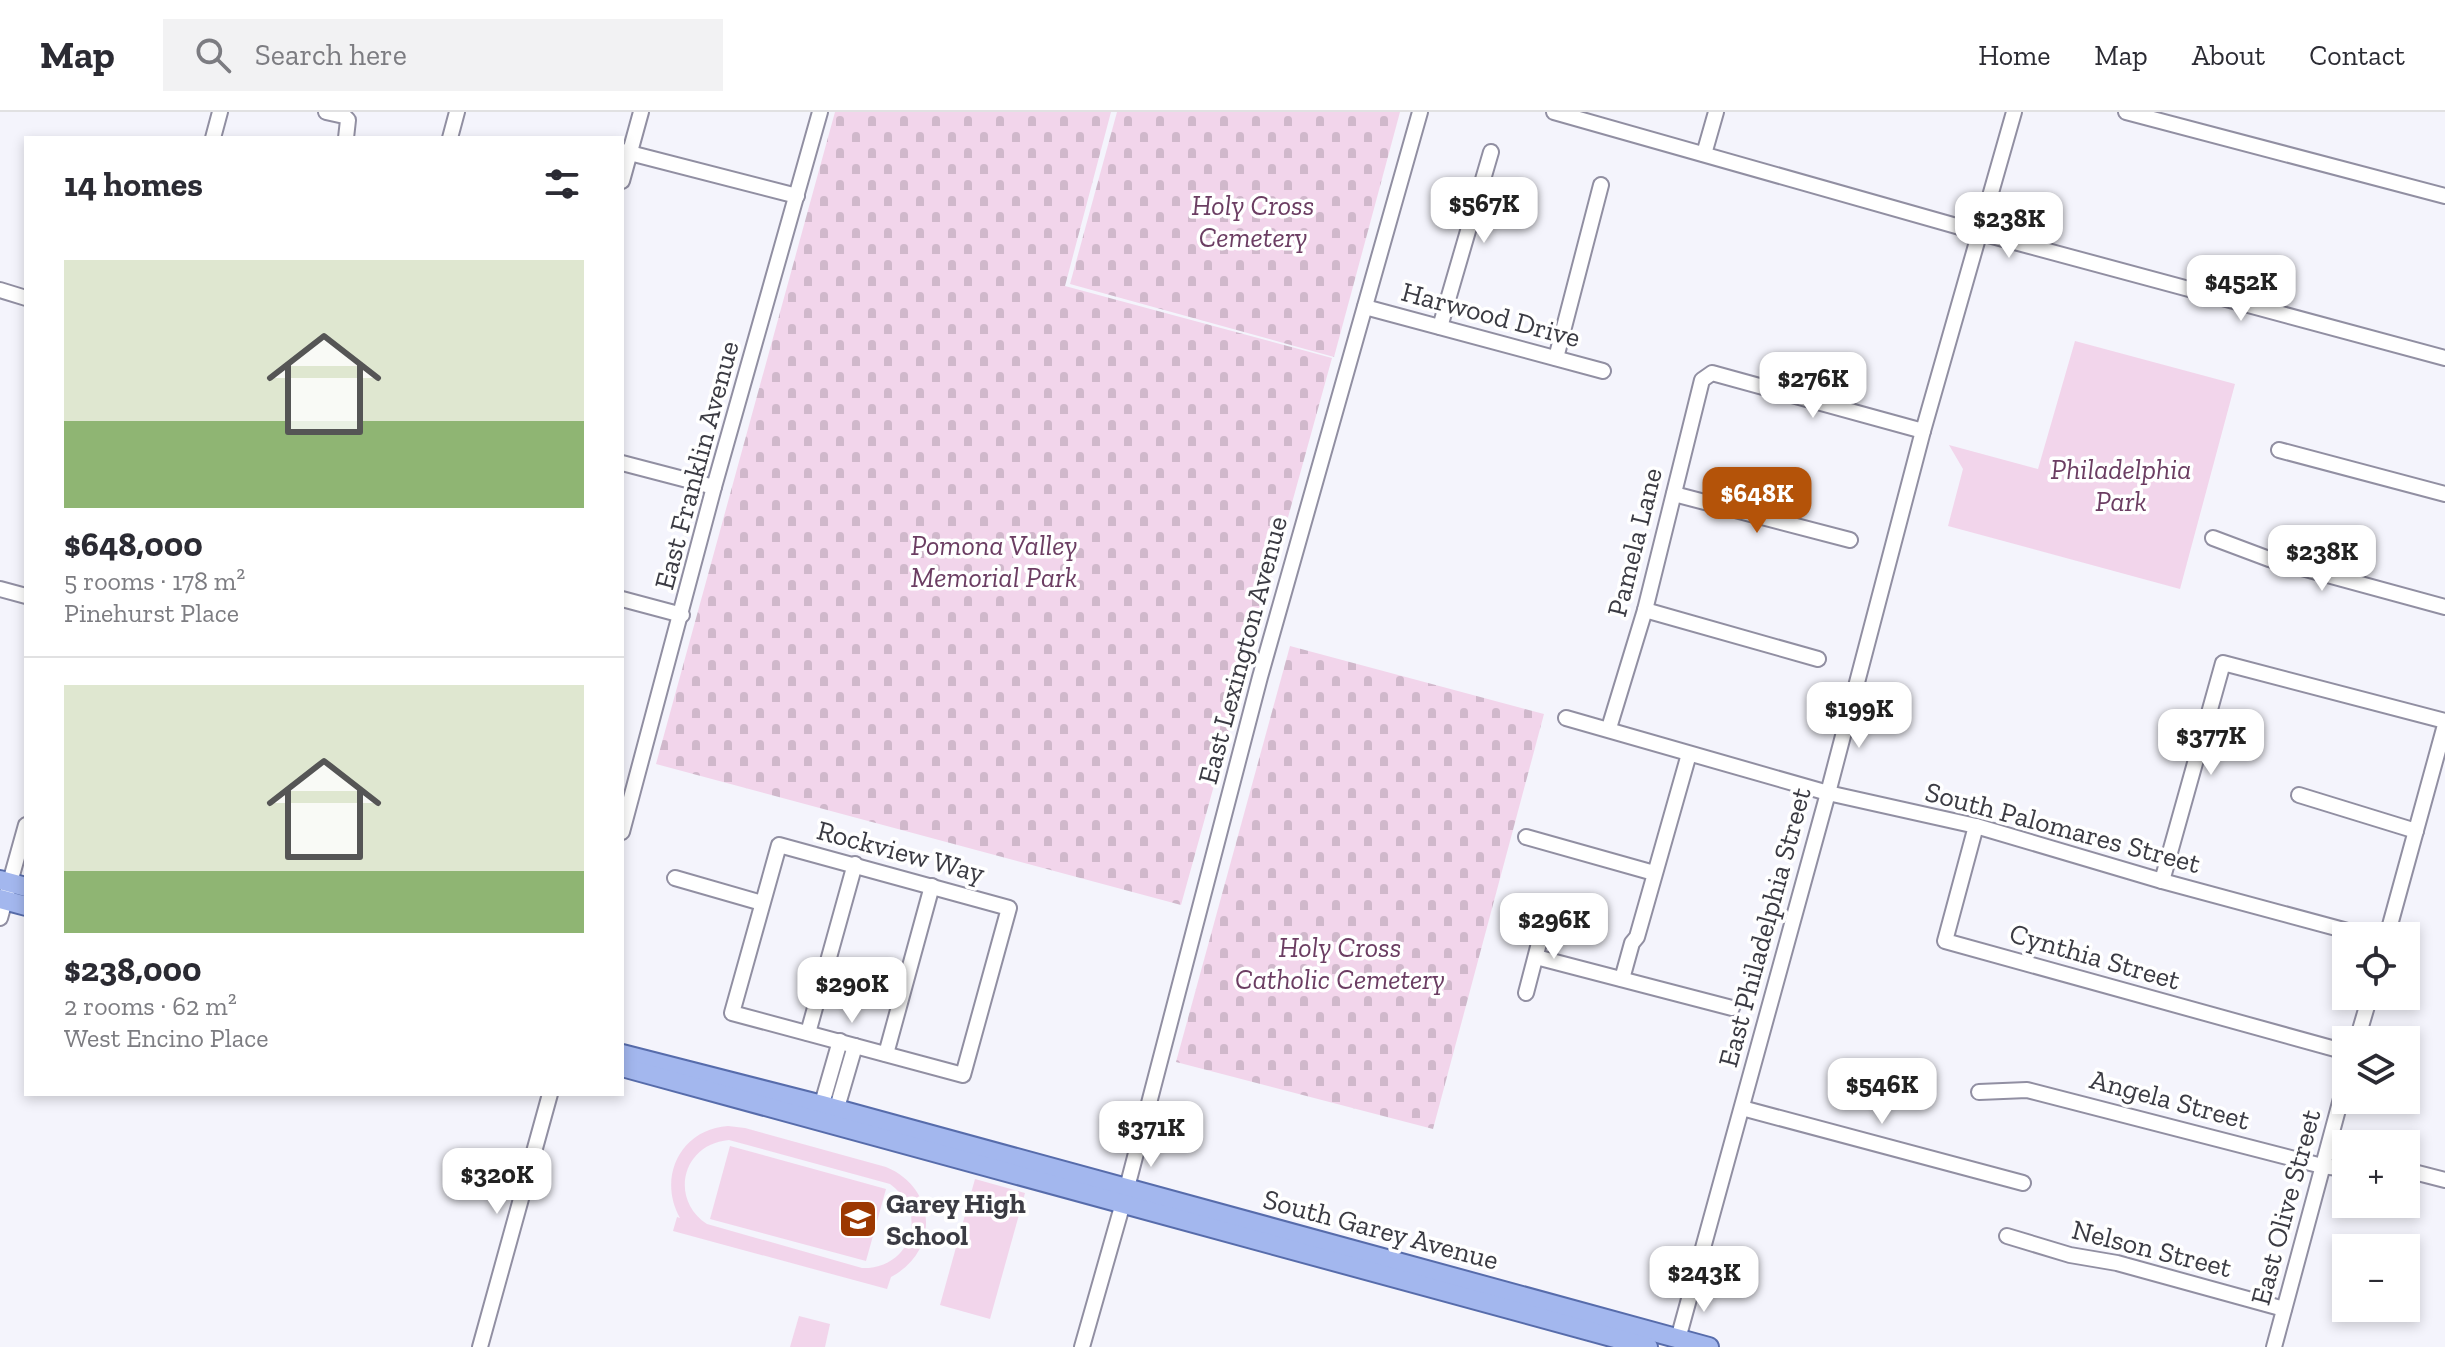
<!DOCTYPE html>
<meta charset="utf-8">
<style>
:root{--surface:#fff;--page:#f2f2f3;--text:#2b2b33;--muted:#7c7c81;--line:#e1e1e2;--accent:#b45309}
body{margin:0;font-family:"Zilla Slab",serif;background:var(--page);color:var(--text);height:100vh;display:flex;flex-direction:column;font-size:30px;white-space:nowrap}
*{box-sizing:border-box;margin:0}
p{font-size:26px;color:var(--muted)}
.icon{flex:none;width:44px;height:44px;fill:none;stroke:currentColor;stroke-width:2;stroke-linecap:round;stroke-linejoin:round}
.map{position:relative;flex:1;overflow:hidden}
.drawer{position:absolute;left:24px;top:24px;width:600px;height:960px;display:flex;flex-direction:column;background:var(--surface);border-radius:0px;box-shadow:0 4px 12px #0003}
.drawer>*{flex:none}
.fabs{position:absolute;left:2332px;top:810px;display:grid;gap:16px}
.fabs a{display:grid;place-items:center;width:88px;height:88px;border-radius:0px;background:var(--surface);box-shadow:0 4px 12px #0003;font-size:40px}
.price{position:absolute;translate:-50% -68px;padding:0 18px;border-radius:16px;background:#fff;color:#222;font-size:26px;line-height:52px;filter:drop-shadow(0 2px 4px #0008)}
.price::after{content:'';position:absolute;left:50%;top:48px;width:24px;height:18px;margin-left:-12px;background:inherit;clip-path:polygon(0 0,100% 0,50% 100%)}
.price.active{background:var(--accent);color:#fff}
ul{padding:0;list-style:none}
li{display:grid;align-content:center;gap:16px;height:424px;padding:0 40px}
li+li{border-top:2px solid var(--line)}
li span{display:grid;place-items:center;height:248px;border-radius:0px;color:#555}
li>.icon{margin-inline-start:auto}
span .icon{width:144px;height:144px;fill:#fffc;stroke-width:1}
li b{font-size:34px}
h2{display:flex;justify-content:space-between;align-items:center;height:96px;padding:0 40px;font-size:34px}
header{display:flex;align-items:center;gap:48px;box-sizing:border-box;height:112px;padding:0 40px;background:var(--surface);border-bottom:2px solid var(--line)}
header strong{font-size:38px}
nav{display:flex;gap:44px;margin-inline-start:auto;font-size:28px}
.search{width:560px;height:72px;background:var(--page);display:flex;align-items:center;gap:20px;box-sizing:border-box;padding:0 28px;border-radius:0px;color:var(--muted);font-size:30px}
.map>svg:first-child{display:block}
</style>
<header>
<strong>Map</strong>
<div class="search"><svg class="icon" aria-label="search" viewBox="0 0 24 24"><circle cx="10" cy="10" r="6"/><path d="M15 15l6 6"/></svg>Search here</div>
<nav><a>Home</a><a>Map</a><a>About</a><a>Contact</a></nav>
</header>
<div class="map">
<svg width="2445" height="1235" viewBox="0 0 2445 1235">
<defs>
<pattern id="cemetery-stones" width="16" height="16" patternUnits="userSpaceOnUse" patternTransform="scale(2)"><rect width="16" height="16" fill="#f2d5eb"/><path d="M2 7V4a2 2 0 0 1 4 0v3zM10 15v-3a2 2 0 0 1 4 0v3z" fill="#d0b8cb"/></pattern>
</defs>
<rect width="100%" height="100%" fill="#f4f4fc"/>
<g fill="#f2d5eb" fill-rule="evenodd">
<path d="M 2075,229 L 2235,272 L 2180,477 L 1948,414 L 1963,357 L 1949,333 L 2038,357 Z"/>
<path d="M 728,1014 L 745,1016 L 886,1055 C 937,1076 940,1139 891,1165 L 887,1177 L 673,1119 L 677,1105 L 680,1106 C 657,1065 681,1017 728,1014 ZM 729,1028 L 890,1072 C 930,1101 911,1157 862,1156 L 707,1112 C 669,1087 682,1032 729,1028 Z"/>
<path d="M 730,1034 L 886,1077 L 866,1149 L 710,1107 Z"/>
<path d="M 975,1067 L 1025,1081 L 990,1207 L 940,1193 Z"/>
<path d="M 799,1204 L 830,1212 L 825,1235 L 790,1235 Z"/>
</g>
<g fill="url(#cemetery-stones)">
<path d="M 835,0 L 1111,0 L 1065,174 L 1332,246 L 1181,793 L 656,652 Z"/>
<path d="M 1117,0 L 1400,0 L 1334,245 L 1070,172 Z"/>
<path d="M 1290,534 L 1544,602 L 1433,1017 L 1176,950 Z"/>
</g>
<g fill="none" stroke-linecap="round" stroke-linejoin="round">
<g stroke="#918fa2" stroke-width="18">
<g id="minor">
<path d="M 326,0 L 344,4 L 348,8 L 346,26"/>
<path d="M 1554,0 L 1981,121 L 2445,246"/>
<path d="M 2126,0 L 2445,84"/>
<path d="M 213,26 L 220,0"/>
<path d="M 450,26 L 457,0"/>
<path d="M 622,39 L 797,84"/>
<path d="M 1704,42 L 1716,0"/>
<path d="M 622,69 L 641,0"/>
<path d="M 0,178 L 26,186"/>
<path d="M 1365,195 L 1603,259"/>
<path d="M 1440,215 L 1491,40"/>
<path d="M 1556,246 L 1601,73"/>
<path d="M 2279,338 L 2445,382"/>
<path d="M 622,351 L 714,375"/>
<path d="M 1674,382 L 1850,428"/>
<path d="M 2213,426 L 2269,447 L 2445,495"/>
<path d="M 0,477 L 26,484"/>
<path d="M 622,487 L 682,503"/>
<path d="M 1645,498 L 1818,547"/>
<path d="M 1566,606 L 1828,681 L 1976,714 L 2162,769 L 2366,824"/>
<path d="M 1609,616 L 1645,498 L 1702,268 L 1712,261 L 1923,319"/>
<path d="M 2299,683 L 2416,719"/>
<path d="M 1976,714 L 1945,829 L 2346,940"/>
<path d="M 622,720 L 714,375 L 820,0"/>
<path d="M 1526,725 L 1654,761"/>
<path d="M 779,733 L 1009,796 L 963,963 L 732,901 Z"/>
<path d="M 675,766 L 762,791"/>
<path d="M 2162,769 L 2223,551 L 2445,609"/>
<path d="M 0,806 L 26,713"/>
<path d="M 2387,824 L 2445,613"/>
<path d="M 1536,845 L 1732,896"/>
<path d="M 1622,867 L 1632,831 L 1637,825 L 1689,642"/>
<path d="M 1526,881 L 1545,808"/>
<path d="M 808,921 L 855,752"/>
<path d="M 2357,928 L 2370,884"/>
<path d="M 886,942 L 932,774"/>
<path d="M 1979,980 L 2027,978 L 2322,1054 L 2346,1057"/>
<path d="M 1742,996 L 2023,1071"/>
<path d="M 819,1002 L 840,929"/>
<path d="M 834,1006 L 855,934"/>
<path d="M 2406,1058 L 2445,1068"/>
<path d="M 2007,1124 L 2070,1143 L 2117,1151 L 2284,1197"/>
<path d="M 1678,1227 L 1828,681 L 1923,319 L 2014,0"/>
<path d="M 480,1235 L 550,982"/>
<path d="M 1082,1235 L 1123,1091 L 1260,565 L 1420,0"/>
<path d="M 2274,1235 L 2346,968"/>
</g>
</g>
<g stroke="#576cab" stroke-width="22">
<g id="major">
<path d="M 0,768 L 26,775"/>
<path d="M 0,787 L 26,794"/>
<path d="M 622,942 L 822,993 L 1709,1235"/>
<path d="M 622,955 L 1648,1235"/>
</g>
</g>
<use href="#minor" stroke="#fff" stroke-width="14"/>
<use href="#major" stroke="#a3b7ee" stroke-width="18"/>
</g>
<defs>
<g id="school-square" transform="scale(2)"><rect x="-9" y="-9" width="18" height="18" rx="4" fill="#9c3801" stroke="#fff"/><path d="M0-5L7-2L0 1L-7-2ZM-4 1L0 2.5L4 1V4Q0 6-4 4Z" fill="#fff"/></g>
</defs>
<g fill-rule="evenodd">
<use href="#school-square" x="858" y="1107"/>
</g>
<g text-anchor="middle" stroke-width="7" stroke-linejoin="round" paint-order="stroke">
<g font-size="28" font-style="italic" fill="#6b3d62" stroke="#fff">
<text x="1253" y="103">Holy Cross<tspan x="1253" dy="32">Cemetery</tspan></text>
<text x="2121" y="367">Philadelphia<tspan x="2121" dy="32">Park</tspan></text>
<text x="994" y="443">Pomona Valley<tspan x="994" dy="32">Memorial Park</tspan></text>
<text x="1340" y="845">Holy Cross<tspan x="1340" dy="32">Catholic Cemetery</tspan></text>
</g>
<g font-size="28" fill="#3b3b43" stroke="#fff">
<text transform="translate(1491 202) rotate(15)" y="10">Harwood Drive</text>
<text transform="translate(696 353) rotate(-75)" y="10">East Franklin Avenue</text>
<text transform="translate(1634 430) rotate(-76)" y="10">Pamela Lane</text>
<text transform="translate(1242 538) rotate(-75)" y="10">East Lexington Avenue</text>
<text transform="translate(2063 715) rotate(15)" y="10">South Palomares Street</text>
<text transform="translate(901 739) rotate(15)" y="10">Rockview Way</text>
<text transform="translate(1764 815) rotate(-75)" y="10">East Philadelphia Street</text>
<text transform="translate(2095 844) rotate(16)" y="10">Cynthia Street</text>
<text transform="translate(2170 987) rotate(15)" y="10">Angela Street</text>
<text transform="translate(2285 1095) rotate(-75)" y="10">East Olive Street</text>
<text transform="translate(1381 1117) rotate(15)" y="10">South Garey Avenue</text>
<text transform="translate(2152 1136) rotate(14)" y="10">Nelson Street</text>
</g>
<g font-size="28" font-weight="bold" fill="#3b3b43" stroke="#fff" text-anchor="start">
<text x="886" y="1101">Garey High<tspan x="886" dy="32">School</tspan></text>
</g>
</g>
</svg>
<div class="fabs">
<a><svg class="icon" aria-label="locate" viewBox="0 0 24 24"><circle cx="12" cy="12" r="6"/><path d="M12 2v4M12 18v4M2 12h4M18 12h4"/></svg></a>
<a><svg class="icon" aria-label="layers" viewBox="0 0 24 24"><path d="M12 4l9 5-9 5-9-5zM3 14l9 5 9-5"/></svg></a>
<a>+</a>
<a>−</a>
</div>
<b class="price" style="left:1484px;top:133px">$567K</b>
<b class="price" style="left:2009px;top:148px">$238K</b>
<b class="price" style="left:2241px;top:211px">$452K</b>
<b class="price" style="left:1813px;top:308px">$276K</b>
<b class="price active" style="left:1757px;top:423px">$648K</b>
<b class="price" style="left:2322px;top:481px">$238K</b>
<b class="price" style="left:1859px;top:638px">$199K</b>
<b class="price" style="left:2211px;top:665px">$377K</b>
<b class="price" style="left:1554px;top:849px">$296K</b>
<b class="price" style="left:852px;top:913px">$290K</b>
<b class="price" style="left:1882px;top:1014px">$546K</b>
<b class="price" style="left:1151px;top:1057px">$371K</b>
<b class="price" style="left:497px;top:1104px">$320K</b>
<b class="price" style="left:1704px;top:1202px">$243K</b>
<section class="drawer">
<h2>14 homes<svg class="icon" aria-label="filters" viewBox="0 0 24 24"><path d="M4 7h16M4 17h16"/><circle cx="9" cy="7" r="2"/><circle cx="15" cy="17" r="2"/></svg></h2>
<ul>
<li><span style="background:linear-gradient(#dfe7d0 65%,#8fb573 0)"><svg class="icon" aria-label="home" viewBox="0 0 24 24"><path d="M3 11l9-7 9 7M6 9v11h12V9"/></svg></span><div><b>$648,000</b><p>5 rooms · 178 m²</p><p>Pinehurst Place</p></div></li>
<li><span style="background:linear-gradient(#dfe7d0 75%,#8fb573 0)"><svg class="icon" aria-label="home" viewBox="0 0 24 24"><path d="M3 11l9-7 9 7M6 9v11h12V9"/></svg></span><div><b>$238,000</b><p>2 rooms · 62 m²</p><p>West Encino Place</p></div></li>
</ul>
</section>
</div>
